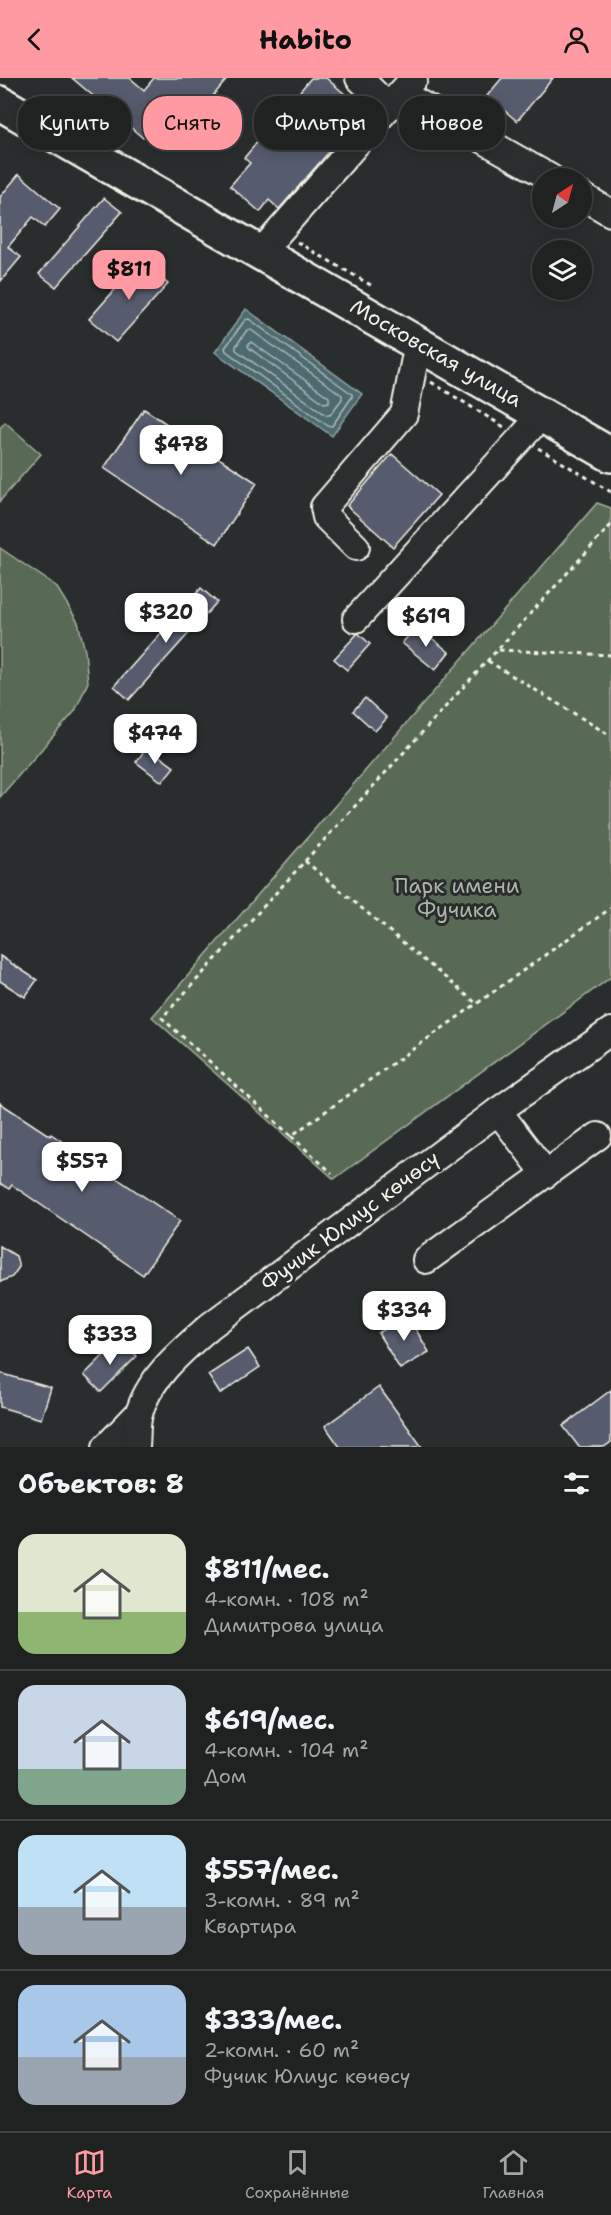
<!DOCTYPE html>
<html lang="ru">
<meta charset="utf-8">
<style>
:root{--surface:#202222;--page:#282a2a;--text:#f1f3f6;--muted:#a2a4a5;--line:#3d3f40;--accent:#ff9aa2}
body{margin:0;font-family:"Shantell Sans",sans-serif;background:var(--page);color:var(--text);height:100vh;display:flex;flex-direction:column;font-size:22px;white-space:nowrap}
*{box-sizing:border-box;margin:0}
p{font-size:20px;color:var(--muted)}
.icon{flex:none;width:33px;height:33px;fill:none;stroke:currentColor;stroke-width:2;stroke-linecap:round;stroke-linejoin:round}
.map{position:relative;height:1369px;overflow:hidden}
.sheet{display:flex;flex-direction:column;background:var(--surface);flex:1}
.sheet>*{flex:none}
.top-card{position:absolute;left:18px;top:18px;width:576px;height:54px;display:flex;gap:12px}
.needle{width:39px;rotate:36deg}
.controls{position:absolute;left:532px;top:90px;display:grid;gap:12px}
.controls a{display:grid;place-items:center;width:60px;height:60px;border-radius:50%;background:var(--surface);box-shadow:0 3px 15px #0003,0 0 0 2px var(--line);font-size:30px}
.price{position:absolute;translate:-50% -51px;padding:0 14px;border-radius:12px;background:#fff;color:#222;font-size:20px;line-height:39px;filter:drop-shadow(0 2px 3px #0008)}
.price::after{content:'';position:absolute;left:50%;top:36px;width:18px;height:14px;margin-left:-9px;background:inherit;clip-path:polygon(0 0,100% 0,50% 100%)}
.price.on{background:var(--accent);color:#111}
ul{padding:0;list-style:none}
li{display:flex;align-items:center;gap:18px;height:150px;padding:0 18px}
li+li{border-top:2px solid var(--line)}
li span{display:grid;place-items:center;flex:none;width:168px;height:120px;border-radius:18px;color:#555}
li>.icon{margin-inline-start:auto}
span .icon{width:72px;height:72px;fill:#fffc;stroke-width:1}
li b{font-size:26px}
h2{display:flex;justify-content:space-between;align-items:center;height:72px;padding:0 18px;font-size:26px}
.pill{padding:0 21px;border-radius:24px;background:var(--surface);box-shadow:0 3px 15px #0003,0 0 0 2px var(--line);font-size:21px;line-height:54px}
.pill.on{background:var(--accent);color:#111}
header{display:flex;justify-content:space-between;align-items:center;height:78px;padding:0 18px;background:var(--accent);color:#111;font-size:27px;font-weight:700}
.tabs{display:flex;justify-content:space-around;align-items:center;height:84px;border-top:2px solid var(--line);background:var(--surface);font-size:16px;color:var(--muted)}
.tabs a{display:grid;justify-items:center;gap:3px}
.tabs .on{color:var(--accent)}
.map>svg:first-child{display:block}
</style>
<header><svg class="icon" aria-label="back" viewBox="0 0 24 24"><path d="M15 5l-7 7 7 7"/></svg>Habito<svg class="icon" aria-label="person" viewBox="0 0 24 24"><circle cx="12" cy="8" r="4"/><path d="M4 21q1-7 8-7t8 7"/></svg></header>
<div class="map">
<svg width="611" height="1369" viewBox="0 0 611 1369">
<rect width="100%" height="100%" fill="#2a2d2e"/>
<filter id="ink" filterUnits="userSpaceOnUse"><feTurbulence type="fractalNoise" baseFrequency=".0167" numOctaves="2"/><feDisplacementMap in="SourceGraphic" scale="12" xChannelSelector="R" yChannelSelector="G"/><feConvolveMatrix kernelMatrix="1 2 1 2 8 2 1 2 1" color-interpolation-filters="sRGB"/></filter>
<g filter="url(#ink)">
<g fill="#586b55" stroke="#a6ae9e" stroke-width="1.5">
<path d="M 5,344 L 41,376 L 0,423 L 0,350 Z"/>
<path d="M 597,425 L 611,430 L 611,899 L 334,1101 L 152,939 Z"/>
<path d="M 0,470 L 56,508 L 78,544 L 85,573 L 88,604 L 75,633 L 0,719 Z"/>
</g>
<path fill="#4d6a70" stroke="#90a0a0" stroke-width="1.5" d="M 246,231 L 362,316 L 332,358 L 215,274 Z"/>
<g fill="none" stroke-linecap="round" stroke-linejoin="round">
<g stroke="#b1bbb8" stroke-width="1.5">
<path d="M 249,241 L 352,316 L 352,319 L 332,348 L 328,348 L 226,273 L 225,270 L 245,242 Z"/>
<path d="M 247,252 L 251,252 L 342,317 L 342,321 L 330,337 L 326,337 L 236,272 L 236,268 Z"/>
<path d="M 251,264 L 329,319 L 329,324 L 324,325 L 249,270 L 248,267 Z"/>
</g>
</g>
<g fill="#575c6e" stroke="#f4f1e8" stroke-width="1.5">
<path d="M 72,0 L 130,0 L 144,12 L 154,0 L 228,0 L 187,49 L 167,32 L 143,60 Z"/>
<path d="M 311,0 L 326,0 L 346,17 L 344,19 L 363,35 L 279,131 L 269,122 L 260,134 L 230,108 L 250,85 L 244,80 Z"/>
<path d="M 502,0 L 553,0 L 517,43 L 487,18 Z"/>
<path d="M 19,96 L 60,131 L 45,149 L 33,139 L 8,169 L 21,179 L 0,204 L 0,119 Z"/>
<path d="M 104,120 L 122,134 L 56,209 L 39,196 Z"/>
<path d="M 141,182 L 168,206 L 116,264 L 89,241 Z"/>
<path d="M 144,331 L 257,405 L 217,466 L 104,390 Z"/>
<path d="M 392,376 L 439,417 L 393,469 L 347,428 Z"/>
<path d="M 201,510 L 217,524 L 129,622 L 114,608 Z"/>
<path d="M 417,548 L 449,574 L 435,592 L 402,565 Z"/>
<path d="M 358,555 L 370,566 L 347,592 L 334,581 Z"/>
<path d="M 365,620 L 387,640 L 375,653 L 353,633 Z"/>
<path d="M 147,669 L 174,689 L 162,704 L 136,684 Z"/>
<path d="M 0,878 L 37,902 L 25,919 L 0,903 Z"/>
<path d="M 0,1025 L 50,1058 L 51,1056 L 180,1143 L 143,1197 L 12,1107 L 9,1111 L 0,1105 Z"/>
<path d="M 0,1168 L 16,1178 L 19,1189 L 12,1199 L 0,1204 Z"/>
<path d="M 408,1238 L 429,1274 L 400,1291 L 378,1255 Z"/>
<path d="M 119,1262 L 137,1278 L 101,1314 L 84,1297 Z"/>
<path d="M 248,1271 L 260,1289 L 220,1316 L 208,1297 Z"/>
<path d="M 0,1295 L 51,1310 L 41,1341 L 0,1329 Z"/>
<path d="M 379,1309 L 422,1369 L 340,1369 L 325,1348 Z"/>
<path d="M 611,1312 L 611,1364 L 604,1369 L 579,1369 L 563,1348 Z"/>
</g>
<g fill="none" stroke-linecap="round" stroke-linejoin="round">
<g stroke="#f4f1e8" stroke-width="30">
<g id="minor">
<path d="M 359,0 L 389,29"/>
<path d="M 401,15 L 551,100"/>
<path d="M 582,118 L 611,135"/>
<path d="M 261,174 L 414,0"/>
<path d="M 356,469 L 326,439 L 324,429 L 404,336 L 418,265"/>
<path d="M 356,541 L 542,337"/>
<path d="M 498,1033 L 546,1096"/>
<path d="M 426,1182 L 598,1058"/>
<path d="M 106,1369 L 139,1335"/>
<path d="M 136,1369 C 137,1358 136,1346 139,1336 C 148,1300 184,1271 210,1248 L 498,1033 L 611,953"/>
</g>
</g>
<g stroke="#f4f1e8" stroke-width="38">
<path id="major" d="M 0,25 L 611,377"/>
</g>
<g stroke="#f4f1e8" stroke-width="3" stroke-dasharray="4.5 4.5" stroke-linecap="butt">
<path d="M 297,164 L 374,209"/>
<path d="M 431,304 L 504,349"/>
<path d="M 538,370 L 611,414"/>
<path d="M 611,447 L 162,940 L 291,1058 L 611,830"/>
<path d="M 499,572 L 611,577"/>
<path d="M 488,583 L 611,658"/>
<path d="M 305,783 L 477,926"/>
<path d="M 291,1058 L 332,1095"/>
</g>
<use href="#minor" stroke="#2a2d2e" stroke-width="26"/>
<use href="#major" stroke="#2a2d2e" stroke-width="33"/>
</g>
</g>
<g text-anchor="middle" stroke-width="6" stroke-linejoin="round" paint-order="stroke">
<g font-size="21" fill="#f4f1e8" stroke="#2a2d2e">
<text transform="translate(436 275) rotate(30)" y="7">Московская улица</text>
<text transform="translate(350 1143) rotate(-37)" y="7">Фучик Юлиус көчөсү</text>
</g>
<g font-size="21" fill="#aeb5a6" stroke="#2a2d2e">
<text x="457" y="815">Парк имени<tspan x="457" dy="24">Фучика</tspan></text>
</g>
</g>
</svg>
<div class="controls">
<a><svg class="needle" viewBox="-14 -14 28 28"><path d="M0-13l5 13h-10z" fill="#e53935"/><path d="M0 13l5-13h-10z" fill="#a2a4a5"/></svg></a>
<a><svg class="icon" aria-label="layers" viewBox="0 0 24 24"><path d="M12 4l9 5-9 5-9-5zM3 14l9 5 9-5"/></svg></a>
</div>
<b class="price on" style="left:129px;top:223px">$811</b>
<b class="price" style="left:181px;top:398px">$478</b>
<b class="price" style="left:166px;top:566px">$320</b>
<b class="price" style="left:426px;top:570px">$619</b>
<b class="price" style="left:155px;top:687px">$474</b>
<b class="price" style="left:82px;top:1115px">$557</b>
<b class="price" style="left:404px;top:1264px">$334</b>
<b class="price" style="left:110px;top:1288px">$333</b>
<div class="top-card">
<a class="pill">Купить</a>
<a class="pill on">Снять</a>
<a class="pill">Фильтры</a>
<a class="pill">Новое</a>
</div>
</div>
<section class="sheet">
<h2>Объектов: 8<svg class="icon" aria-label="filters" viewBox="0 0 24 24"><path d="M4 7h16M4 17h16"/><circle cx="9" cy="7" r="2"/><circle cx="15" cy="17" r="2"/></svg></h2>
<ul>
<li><span style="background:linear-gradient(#dfe7d0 65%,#8fb573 0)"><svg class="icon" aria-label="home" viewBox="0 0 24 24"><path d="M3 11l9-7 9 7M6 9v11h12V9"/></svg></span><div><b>$811/мес.</b><p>4-комн. · 108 m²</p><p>Димитрова улица</p></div></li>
<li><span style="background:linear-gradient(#c9d6e8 70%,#7fa58c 0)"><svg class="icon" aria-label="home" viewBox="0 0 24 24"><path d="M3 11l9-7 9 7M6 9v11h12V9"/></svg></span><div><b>$619/мес.</b><p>4-комн. · 104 m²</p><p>Дом</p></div></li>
<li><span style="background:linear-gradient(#bfe0f5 60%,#9aa5b1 0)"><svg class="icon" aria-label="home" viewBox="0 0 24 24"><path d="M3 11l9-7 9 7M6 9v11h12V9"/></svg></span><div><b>$557/мес.</b><p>3-комн. · 89 m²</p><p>Квартира</p></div></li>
<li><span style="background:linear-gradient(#a9c7e8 60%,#9aa5b1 0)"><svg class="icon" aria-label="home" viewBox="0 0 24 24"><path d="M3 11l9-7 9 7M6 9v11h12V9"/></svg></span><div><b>$333/мес.</b><p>2-комн. · 60 m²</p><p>Фучик Юлиус көчөсү</p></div></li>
</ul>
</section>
<nav class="tabs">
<a class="on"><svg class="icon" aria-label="map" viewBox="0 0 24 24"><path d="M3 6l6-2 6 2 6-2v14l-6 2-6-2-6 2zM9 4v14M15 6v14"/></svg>Карта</a>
<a><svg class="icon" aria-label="saved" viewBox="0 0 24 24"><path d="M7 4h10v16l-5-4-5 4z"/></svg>Сохранённые</a>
<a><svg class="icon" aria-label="home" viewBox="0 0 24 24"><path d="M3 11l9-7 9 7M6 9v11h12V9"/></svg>Главная</a>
</nav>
